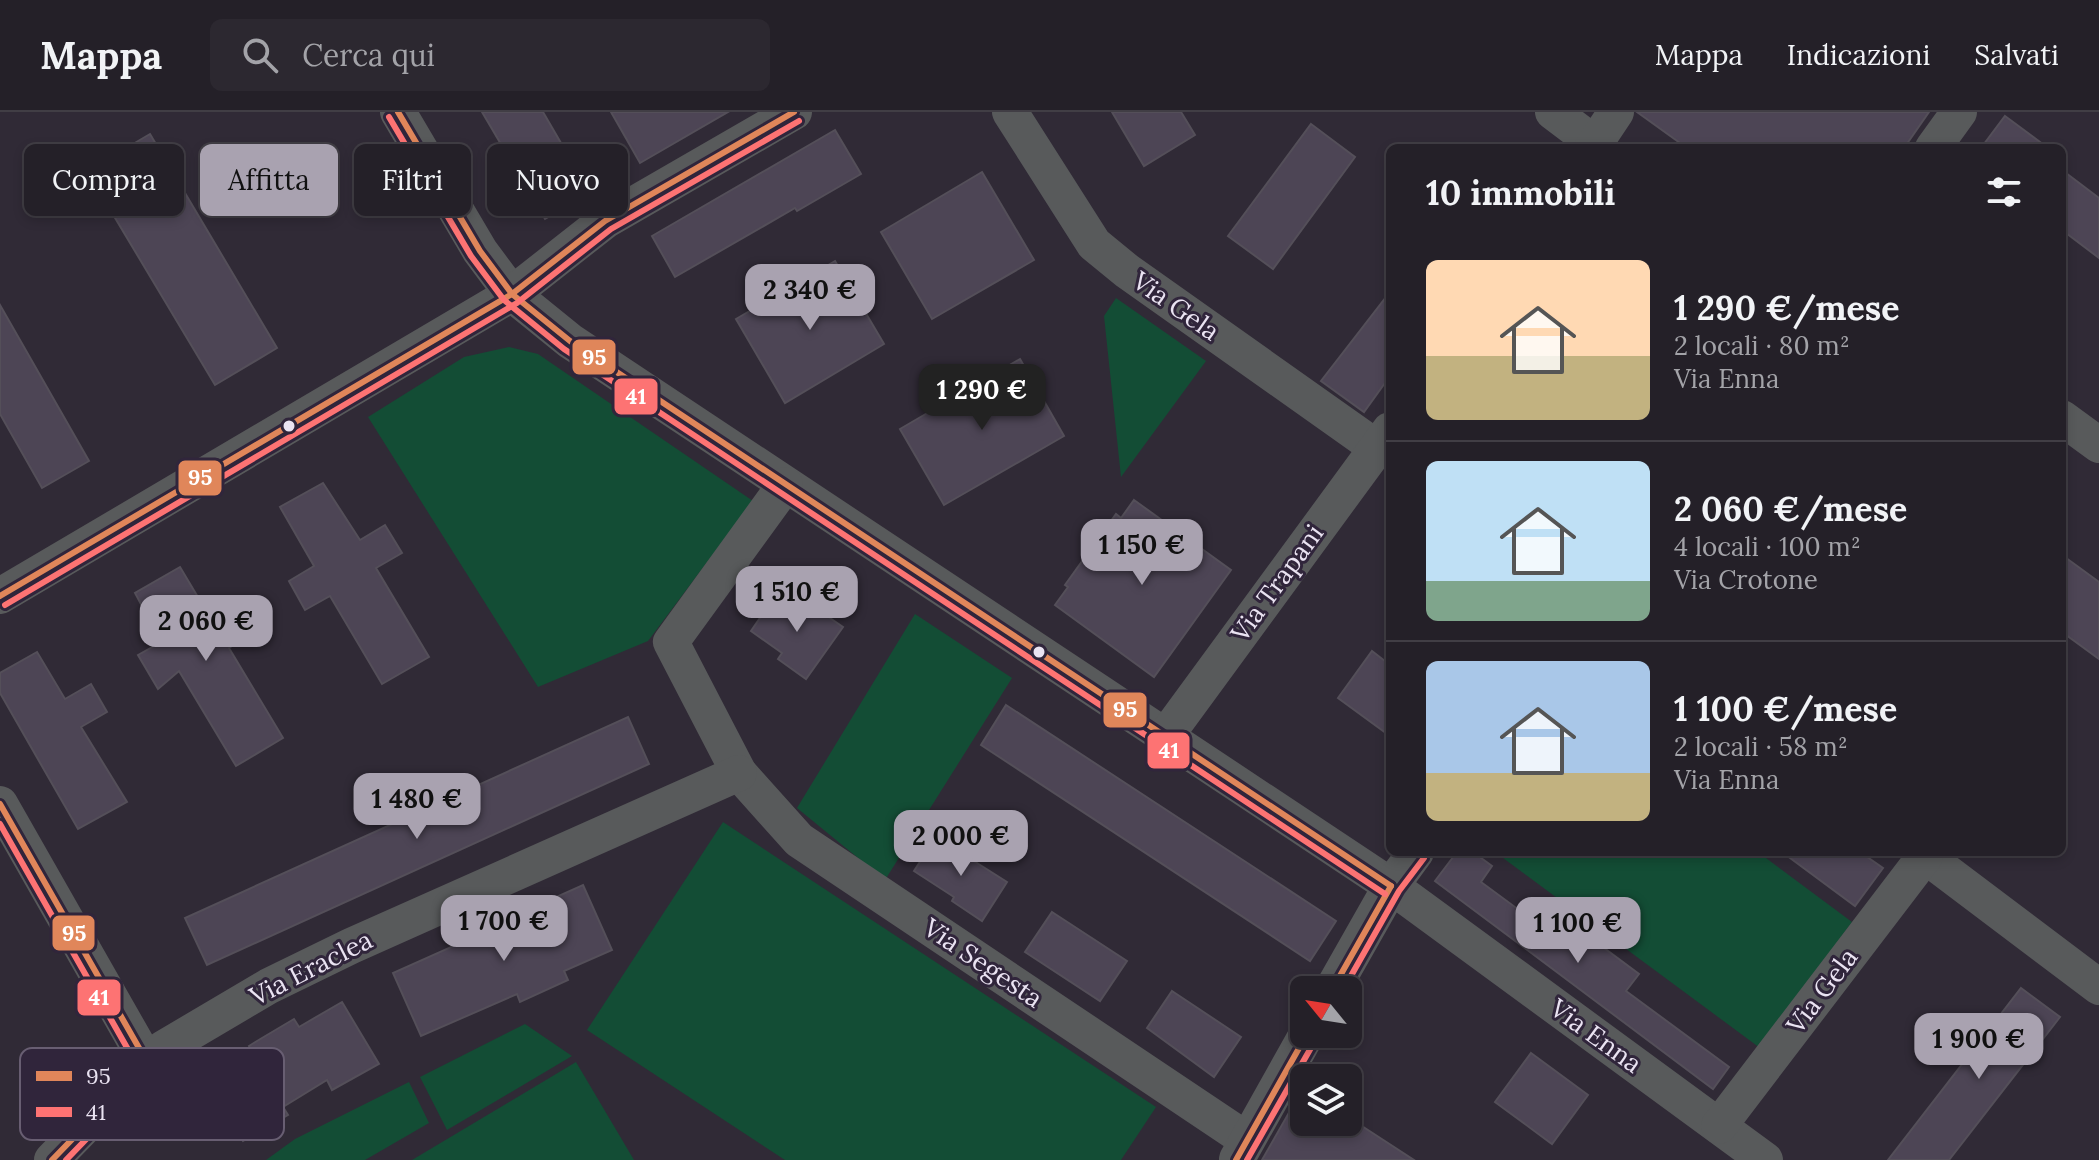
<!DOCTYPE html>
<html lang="it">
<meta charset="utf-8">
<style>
:root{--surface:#242028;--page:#2c2830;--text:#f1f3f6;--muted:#a3a3a8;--line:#413e45;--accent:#a9a2b0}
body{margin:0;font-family:Lora,serif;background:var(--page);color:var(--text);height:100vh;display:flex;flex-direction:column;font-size:30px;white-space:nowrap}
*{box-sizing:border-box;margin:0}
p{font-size:26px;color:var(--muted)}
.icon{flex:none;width:44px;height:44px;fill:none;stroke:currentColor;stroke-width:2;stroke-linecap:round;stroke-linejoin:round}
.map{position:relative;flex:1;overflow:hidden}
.drawer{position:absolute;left:1386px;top:32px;width:680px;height:712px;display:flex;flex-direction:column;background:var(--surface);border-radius:12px;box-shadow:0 4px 12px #0003,0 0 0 2px var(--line)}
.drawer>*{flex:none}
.hud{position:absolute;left:24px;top:32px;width:760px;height:72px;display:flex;gap:16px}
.needle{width:52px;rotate:300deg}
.buttons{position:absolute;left:1290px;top:864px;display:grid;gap:16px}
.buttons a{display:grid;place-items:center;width:72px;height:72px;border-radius:12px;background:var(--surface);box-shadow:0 4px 12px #0003,0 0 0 2px var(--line);font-size:40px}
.price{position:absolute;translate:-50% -68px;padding:0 18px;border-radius:16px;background:var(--accent);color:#111;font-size:26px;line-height:52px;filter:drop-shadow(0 2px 4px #0008)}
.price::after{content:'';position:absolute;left:50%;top:48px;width:24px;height:18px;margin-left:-12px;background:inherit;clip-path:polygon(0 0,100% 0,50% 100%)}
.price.on{background:#222;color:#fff}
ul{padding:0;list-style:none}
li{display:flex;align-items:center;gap:24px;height:200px;padding:0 40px}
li+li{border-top:2px solid var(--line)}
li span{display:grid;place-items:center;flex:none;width:224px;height:160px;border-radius:12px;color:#555}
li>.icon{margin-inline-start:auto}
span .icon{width:96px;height:96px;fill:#fffc;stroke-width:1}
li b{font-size:34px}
h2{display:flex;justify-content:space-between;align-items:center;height:96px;padding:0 40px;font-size:34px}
.chip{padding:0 28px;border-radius:12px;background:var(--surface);box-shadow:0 4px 12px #0003,0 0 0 2px var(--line);font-size:28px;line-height:72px}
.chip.on{background:var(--accent);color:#111}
header{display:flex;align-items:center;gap:48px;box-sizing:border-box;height:112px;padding:0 40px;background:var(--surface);border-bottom:2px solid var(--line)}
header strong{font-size:38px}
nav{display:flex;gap:44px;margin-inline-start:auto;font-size:28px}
.search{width:560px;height:72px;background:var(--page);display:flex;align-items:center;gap:20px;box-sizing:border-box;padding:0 28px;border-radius:12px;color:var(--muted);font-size:30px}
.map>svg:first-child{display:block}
</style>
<header>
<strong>Mappa</strong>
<div class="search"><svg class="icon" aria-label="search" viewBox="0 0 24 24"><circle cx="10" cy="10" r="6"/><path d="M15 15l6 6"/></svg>Cerca qui</div>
<nav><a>Mappa</a><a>Indicazioni</a><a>Salvati</a></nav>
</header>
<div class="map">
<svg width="2099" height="1048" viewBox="0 0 2099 1048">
<rect width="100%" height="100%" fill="#302a36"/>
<g fill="#134d35">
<path d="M 1116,186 L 1206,249 L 1121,365 L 1104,204 Z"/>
<path d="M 509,235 L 538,242 L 753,389 L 648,529 L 538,575 L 368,305 L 464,245 Z"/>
<path d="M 915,502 L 1012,566 L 885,768 L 797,696 Z"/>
<path d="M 723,710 L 1156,995 L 1121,1048 L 785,1048 L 587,918 Z"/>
<path d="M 1495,740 L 1758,740 L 1852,810 L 1760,936 Z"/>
<path d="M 525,912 L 572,944 L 447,1018 L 420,965 Z"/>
<path d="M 576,950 L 634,1048 L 412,1048 Z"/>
<path d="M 409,970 L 429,1011 L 365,1048 L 266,1048 L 295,1027 Z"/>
</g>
<g fill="#4d4555" stroke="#544f59" stroke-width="2">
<path d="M 482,0 L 543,0 L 590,81 L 545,107 Z"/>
<path d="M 611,0 L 728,0 L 640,51 Z"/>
<path d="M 1112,0 L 1181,0 L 1195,23 L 1144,54 Z"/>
<path d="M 1637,0 L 1929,0 L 1904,36 L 1687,36 Z"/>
<path d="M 2005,4 L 2048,36 L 1981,36 Z"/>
<path d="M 1311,12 L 1355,45 L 1273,157 L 1228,124 Z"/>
<path d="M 835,18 L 861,62 L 797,99 L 795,96 L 675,165 L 652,124 Z"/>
<path d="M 150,22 L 277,236 L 215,273 L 87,59 Z"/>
<path d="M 2062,58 L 2099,86 L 2099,146 L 2062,118 Z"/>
<path d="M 982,60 L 1034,148 L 932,207 L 881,120 Z"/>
<path d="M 835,149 L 884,232 L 785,291 L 736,207 Z"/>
<path d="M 1390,180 L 1390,264 L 1364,300 L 1321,269 Z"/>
<path d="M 0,193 L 89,349 L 42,376 L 0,302 Z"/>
<path d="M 1020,247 L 1064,324 L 944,393 L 900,317 Z"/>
<path d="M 323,371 L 360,428 L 385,413 L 402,441 L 376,456 L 429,545 L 382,572 L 330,484 L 305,498 L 289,469 L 314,454 L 280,395 Z"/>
<path d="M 1134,388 L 1231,458 L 1154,565 L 1055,493 L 1068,475 L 1065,473 L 1116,402 L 1121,406 Z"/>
<path d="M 2062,443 L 2099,470 L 2099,547 L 2062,520 Z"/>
<path d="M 180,455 L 211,507 L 237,491 L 254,520 L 229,536 L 283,626 L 236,654 L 179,559 L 158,577 L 138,543 L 161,530 L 135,481 Z"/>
<path d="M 777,481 L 806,502 L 811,493 L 843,515 L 806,567 L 778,547 L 782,541 L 751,519 Z"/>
<path d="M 1372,539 L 1390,553 L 1390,624 L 1338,586 Z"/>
<path d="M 37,540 L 65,587 L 91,572 L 107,600 L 81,615 L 127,690 L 78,717 L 0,581 L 0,561 Z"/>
<path d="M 1006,593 L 1336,809 L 1310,849 L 981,633 Z"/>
<path d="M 628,605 L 649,652 L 207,853 L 185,806 Z"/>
<path d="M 936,725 L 1007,770 L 982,809 L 952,789 L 954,785 L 914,759 Z"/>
<path d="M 1457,740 L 1473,740 L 1492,754 L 1481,770 L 1553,823 L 1565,807 L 1639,862 L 1626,879 L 1729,955 L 1713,977 L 1435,769 Z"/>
<path d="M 1782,740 L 1860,740 L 1883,756 L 1855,794 Z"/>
<path d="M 583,773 L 612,838 L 564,859 L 568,868 L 520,890 L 517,882 L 421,924 L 393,861 L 489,818 L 491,824 L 538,804 L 534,795 Z"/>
<path d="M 1052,800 L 1127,849 L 1100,889 L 1025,840 Z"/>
<path d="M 2021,876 L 2060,905 L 1949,1048 L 1888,1048 Z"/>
<path d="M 1172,879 L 1241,925 L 1214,965 L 1147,916 Z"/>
<path d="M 342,890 L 379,952 L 332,978 L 327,968 L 283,995 L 288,1003 L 243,1029 L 208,968 L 253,941 L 249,934 L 262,926 L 294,907 L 299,915 Z"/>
<path d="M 1531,941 L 1588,983 L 1552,1032 L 1495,990 Z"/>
<path d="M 1303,976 L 1304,1010 L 1348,1010 L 1348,1005 L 1414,1048 L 1262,1048 Z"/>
</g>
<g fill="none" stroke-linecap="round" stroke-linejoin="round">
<g stroke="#585a5b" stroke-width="36">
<path d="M 398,0 L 480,139 L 512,182 L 570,229 L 1391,774 L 1765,1048"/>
<path d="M 1010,0 L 1094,132 L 1127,159 L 1377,336 L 1390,340"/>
<path d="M 1553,0 L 1594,31"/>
<path d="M 1592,36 L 1616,0"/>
<path d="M 1933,36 L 1959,0"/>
<path d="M 2062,306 L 2099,333"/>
<path d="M 785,373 L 671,530 L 739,661 L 799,728 L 1247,1028"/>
<path d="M 0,484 L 512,182 L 605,109 L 794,0"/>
<path d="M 1165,625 L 1390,318"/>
<path d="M 0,692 L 147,950"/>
<path d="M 1920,740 L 2099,875"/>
<path d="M 1332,878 L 1391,774 L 1416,740"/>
<path d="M 1719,1014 L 1925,744"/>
<path d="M 1237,1047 L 1307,922"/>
<path d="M 52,1048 L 147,950 L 164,936 L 269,874 L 351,834 L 739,661"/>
</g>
<g stroke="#30253b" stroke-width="12">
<g id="bus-1">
<path d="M 398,0 L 480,139 L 512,182 L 570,229 L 1391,774"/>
<path d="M 0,484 L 512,182 L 605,109 L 794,0"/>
<path d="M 0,692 L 147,950"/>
<path d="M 1332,878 L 1391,774"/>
<path d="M 52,1048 L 147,950"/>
<path d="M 1236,1048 L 1307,922"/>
</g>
</g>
<g stroke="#30253b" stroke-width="12">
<g id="bus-2">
<path d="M 389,5 L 471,144 L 504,188 L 564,237 L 1385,782"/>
<path d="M 5,493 L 517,191 L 611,117 L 799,9"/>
<path d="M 0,712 L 138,955"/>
<path d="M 1343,878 L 1399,779 L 1424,746"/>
<path d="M 66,1048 L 154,957"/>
<path d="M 1247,1048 L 1316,927"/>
</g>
</g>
<use href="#bus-1" stroke="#e0865a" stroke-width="6"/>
<use href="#bus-2" stroke="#fd7373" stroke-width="6"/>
</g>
<g fill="#eae3f2" stroke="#30253b" stroke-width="3">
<circle cx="289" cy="314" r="7"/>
<circle cx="1039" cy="540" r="7"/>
</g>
<g text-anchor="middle" stroke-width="6" stroke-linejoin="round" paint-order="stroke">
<g font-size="26" fill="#eae3f2" stroke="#30253b">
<text transform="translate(1176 194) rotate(35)" y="9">Via Gela</text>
<text transform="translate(1277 471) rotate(-54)" y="9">Via Trapani</text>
<text transform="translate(983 851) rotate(34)" y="9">Via Segesta</text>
<text transform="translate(311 856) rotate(-27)" y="9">Via Eraclea</text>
<text transform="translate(1822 879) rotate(-53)" y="9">Via Gela</text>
<text transform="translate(1596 924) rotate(36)" y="9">Via Enna</text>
</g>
</g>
<rect x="20" y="936" width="264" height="92" rx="12" fill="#30253b" stroke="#685e72" stroke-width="2"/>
<rect x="36" y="959" width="36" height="10" fill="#e0865a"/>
<rect x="36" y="995" width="36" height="10" fill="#fd7373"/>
<g font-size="22" fill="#eae3f2">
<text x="86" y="972">95</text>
<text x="86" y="1008">41</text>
</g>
<g stroke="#30253b" stroke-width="3">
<rect x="571" y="226" width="46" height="38" rx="8" fill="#e0865a"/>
<rect x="613" y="265" width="46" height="39" rx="8" fill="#fd7373"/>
<rect x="177" y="347" width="46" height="38" rx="8" fill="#e0865a"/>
<rect x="1102" y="579" width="46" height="38" rx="8" fill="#e0865a"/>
<rect x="1146" y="619" width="45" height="39" rx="8" fill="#fd7373"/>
<rect x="51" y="802" width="45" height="38" rx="8" fill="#e0865a"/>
<rect x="76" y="866" width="46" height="39" rx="8" fill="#fd7373"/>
</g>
<g font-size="22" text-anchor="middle" font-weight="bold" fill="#fff">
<text x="594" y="253">95</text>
<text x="636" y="292">41</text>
<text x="200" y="373">95</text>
<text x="1125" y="605">95</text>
<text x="1169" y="646">41</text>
<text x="74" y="829">95</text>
<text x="99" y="893">41</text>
</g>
</svg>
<div class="buttons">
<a><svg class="needle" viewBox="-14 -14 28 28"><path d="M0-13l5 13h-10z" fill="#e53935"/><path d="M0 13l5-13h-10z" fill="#a3a3a8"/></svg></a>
<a><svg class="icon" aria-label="layers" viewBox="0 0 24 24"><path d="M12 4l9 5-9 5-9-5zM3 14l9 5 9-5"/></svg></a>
</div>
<b class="price" style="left:810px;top:220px">2 340 €</b>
<b class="price on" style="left:982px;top:320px">1 290 €</b>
<b class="price" style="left:1142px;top:475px">1 150 €</b>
<b class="price" style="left:797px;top:522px">1 510 €</b>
<b class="price" style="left:206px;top:551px">2 060 €</b>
<b class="price" style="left:417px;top:729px">1 480 €</b>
<b class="price" style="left:961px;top:766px">2 000 €</b>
<b class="price" style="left:504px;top:851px">1 700 €</b>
<b class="price" style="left:1578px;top:853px">1 100 €</b>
<b class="price" style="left:1979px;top:969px">1 900 €</b>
<div class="hud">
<a class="chip">Compra</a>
<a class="chip on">Affitta</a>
<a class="chip">Filtri</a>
<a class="chip">Nuovo</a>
</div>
<section class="drawer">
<h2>10 immobili<svg class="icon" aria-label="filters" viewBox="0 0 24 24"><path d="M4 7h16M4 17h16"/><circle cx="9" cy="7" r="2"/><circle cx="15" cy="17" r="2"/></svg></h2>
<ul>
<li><span style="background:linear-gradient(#ffd9b3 60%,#c2b280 0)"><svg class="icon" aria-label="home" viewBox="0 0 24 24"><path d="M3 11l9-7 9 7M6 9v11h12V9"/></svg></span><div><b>1 290 €/mese</b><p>2 locali · 80 m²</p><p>Via Enna</p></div></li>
<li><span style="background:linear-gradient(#bfe0f5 75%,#7fa58c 0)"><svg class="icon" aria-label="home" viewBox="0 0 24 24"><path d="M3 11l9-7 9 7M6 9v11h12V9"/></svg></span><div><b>2 060 €/mese</b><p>4 locali · 100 m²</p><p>Via Crotone</p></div></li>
<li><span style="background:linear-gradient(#a9c7e8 70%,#c2b280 0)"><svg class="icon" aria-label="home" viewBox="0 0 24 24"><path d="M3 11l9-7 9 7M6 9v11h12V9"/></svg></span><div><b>1 100 €/mese</b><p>2 locali · 58 m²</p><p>Via Enna</p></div></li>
</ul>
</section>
</div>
